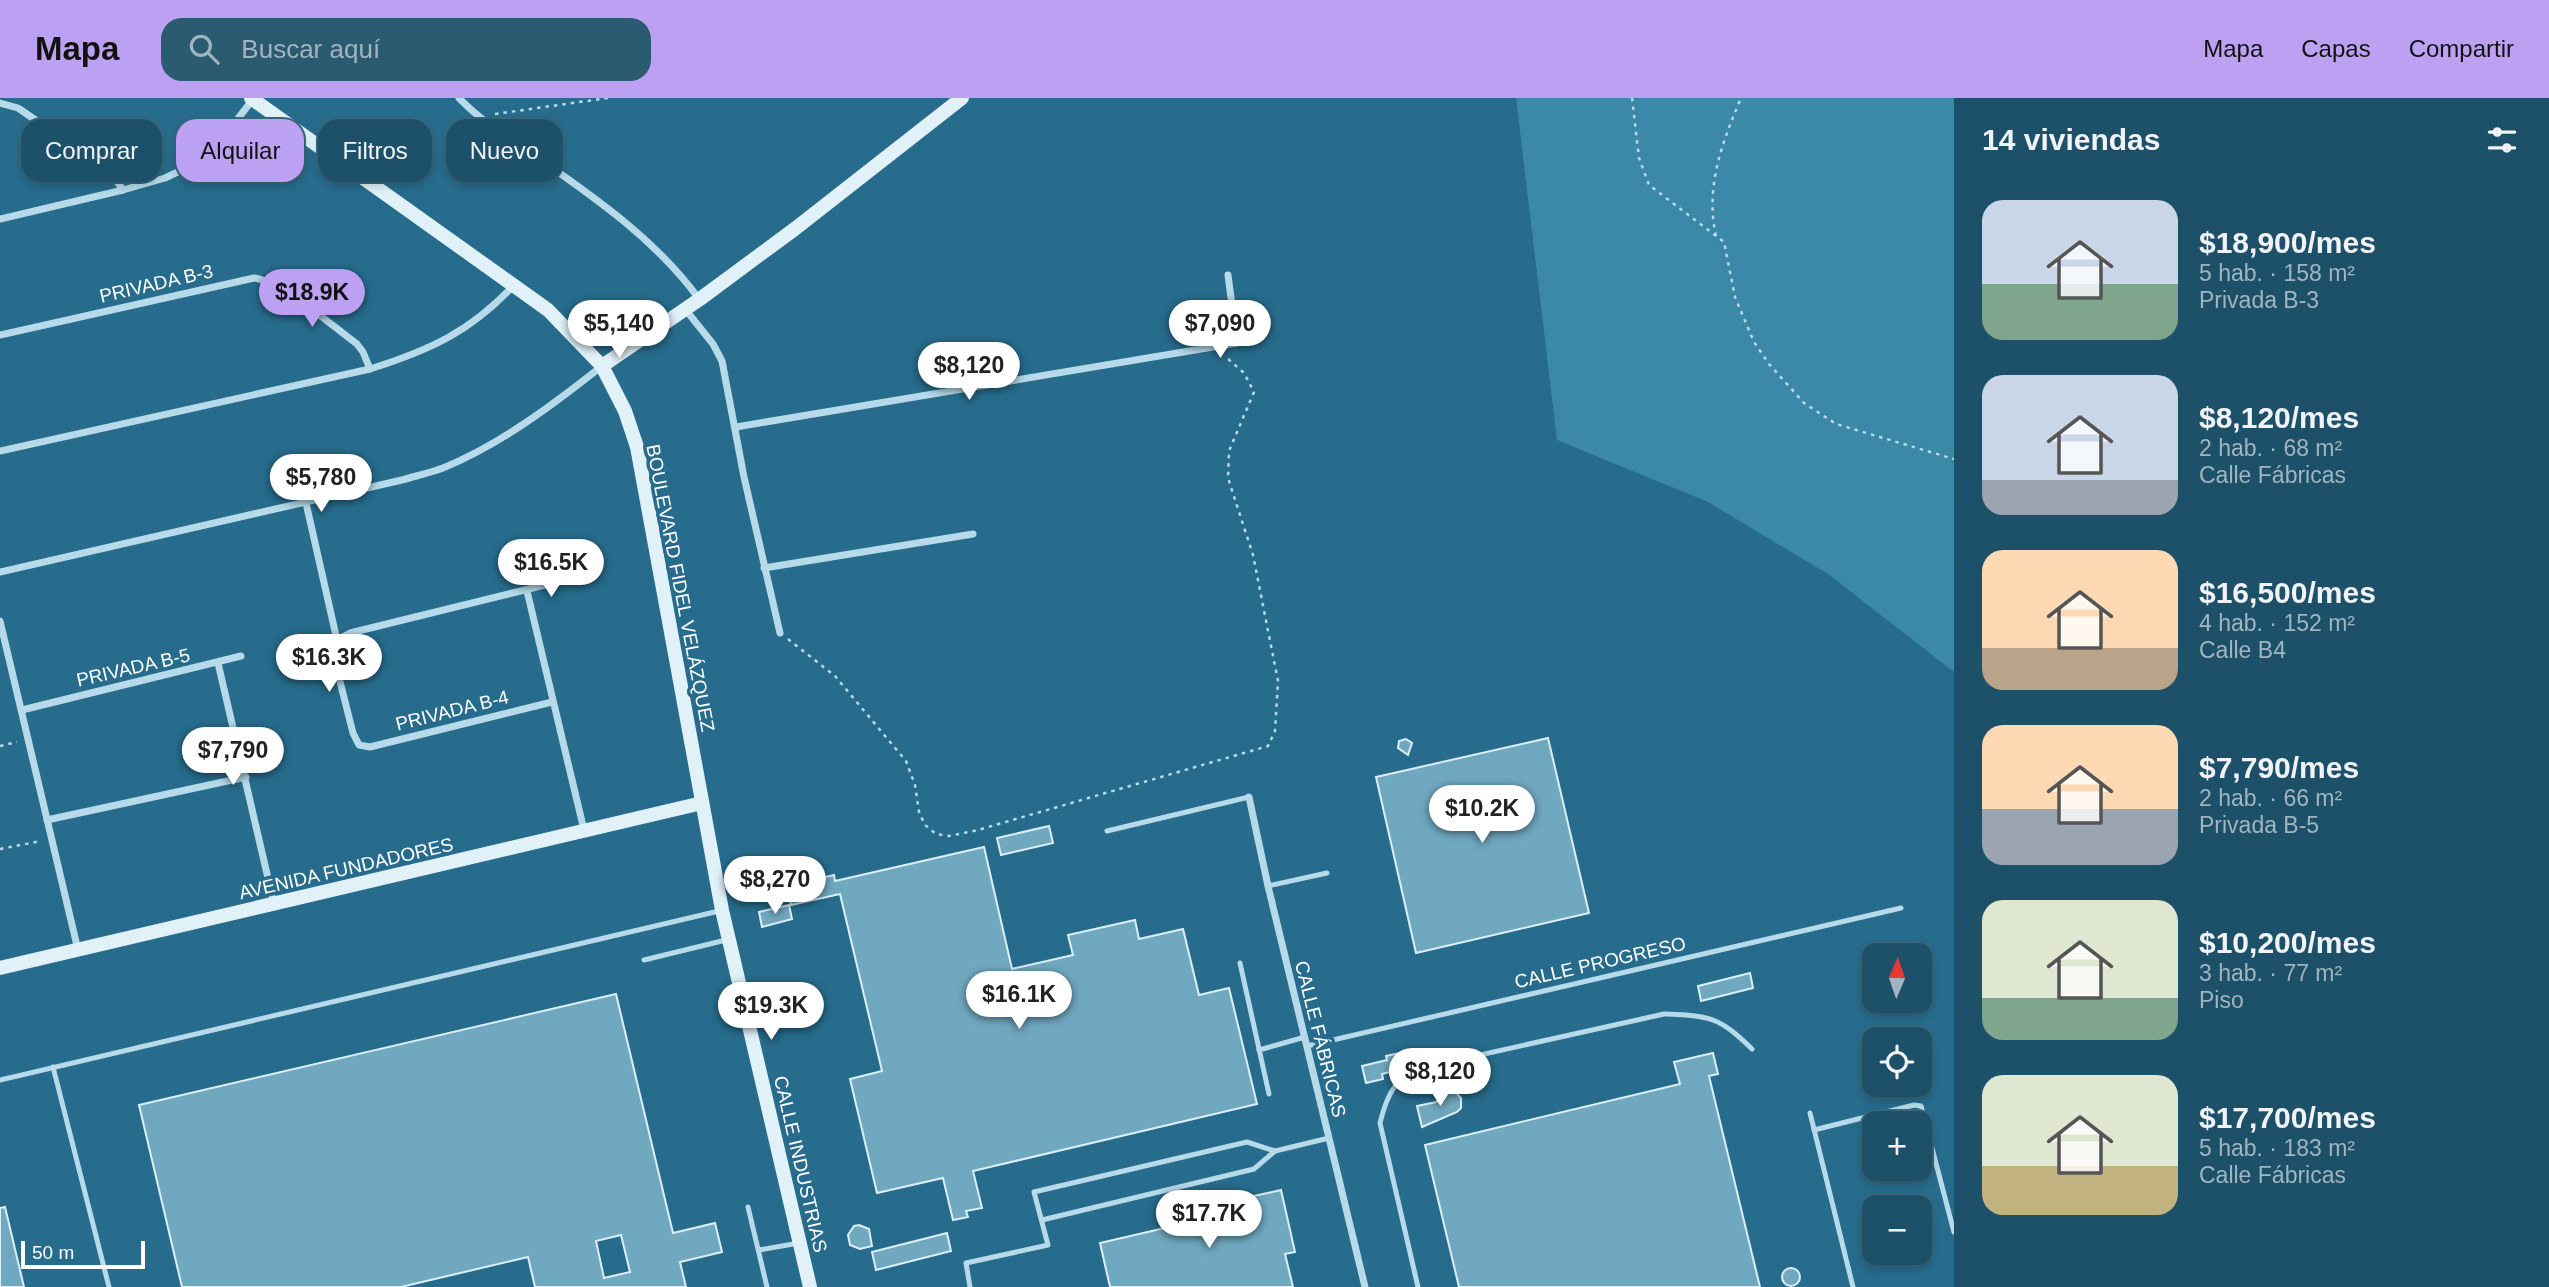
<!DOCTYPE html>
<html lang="es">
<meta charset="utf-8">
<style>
:root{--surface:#1d5169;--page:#2a5b71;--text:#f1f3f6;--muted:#a0b5c0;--line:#3b687d;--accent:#bca0f2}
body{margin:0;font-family:Arial,sans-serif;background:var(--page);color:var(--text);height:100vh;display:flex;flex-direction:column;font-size:26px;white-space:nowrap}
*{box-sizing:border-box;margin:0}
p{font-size:23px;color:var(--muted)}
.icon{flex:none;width:38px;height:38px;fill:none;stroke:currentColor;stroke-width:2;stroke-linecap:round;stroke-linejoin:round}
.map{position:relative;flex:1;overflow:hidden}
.sheet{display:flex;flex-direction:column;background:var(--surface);width:595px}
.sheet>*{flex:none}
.banner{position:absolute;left:21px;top:21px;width:665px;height:63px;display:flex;gap:14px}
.needle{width:46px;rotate:2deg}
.controls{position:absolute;left:1862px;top:845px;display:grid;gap:14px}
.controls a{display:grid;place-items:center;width:70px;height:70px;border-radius:14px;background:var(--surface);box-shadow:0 4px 10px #0003,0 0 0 2px var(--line);font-size:35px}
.scale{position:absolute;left:21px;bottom:18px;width:124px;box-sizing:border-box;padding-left:7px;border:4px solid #fff;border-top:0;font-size:19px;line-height:24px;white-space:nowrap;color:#fff;-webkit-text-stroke:5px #276c8c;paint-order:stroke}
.price{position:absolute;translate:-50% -60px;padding:0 16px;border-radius:24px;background:#fff;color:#222;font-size:23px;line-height:46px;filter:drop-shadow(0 2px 4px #0008)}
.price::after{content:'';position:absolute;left:50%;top:42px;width:21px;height:16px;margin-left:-10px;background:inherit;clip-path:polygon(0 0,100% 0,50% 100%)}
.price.active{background:var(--accent);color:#111}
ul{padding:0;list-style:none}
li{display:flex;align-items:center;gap:21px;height:175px;padding:0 28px}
li span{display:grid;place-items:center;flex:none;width:196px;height:140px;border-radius:21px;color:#555}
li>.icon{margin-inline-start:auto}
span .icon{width:84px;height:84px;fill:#fffc;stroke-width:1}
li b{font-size:30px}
h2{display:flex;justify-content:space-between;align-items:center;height:84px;padding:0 28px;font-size:30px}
.tag{padding:0 24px;border-radius:21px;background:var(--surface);box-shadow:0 4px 10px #0003,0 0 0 2px var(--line);font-size:24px;line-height:63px}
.tag.active{background:var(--accent);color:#111}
header{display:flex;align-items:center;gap:42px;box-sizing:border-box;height:98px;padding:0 35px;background:var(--accent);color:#111}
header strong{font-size:33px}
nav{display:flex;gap:38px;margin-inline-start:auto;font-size:24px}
.search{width:490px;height:63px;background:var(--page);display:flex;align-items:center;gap:18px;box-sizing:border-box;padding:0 24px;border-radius:21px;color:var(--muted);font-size:26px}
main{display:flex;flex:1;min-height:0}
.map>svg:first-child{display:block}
</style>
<header>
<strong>Mapa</strong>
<div class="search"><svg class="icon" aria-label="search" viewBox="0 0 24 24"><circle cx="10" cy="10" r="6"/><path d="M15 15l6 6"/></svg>Buscar aquí</div>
<nav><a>Mapa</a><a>Capas</a><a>Compartir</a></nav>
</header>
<main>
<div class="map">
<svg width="1954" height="1189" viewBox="0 0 1954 1189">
<rect width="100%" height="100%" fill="#276c8c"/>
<path fill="#3c88a8" d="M 1516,0 L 1954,0 L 1954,574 L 1828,476 L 1708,404 L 1557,342 Z"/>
<g fill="#70a8c0" stroke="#dbeff8" stroke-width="2" fill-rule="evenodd">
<path d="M 1548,640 L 1589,815 L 1416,855 L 1376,679 Z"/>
<path d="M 1406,641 L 1412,645 L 1408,657 L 1398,650 L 1399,643 Z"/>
<path d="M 1049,728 L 1053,745 L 1001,757 L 997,740 Z"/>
<path d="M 984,749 L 1012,871 L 1073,857 L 1068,837 L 1135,822 L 1139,841 L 1183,831 L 1199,897 L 1229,890 L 1257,1006 L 973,1073 L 982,1110 L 966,1113 L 968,1119 L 953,1122 L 943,1080 L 877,1095 L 850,981 L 882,973 L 840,796 L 791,807 L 787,788 L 834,777 L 835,783 Z"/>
<path d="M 789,807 L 792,821 L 762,829 L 759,814 Z"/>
<path d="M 1750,875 L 1753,890 L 1701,903 L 1698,888 Z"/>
<path d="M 616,896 L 673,1135 L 715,1125 L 722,1154 L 680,1164 L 686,1189 L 535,1189 L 528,1159 L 401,1189 L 182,1189 L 139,1007 ZM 621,1137 L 630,1174 L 604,1180 L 596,1143 Z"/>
<path d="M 1409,953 L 1413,968 L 1382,976 L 1383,981 L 1366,985 L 1362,968 L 1387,962 L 1386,958 Z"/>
<path d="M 1713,955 L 1718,976 L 1709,978 L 1760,1189 L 1459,1189 L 1425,1047 L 1680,986 L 1674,964 Z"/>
<path d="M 1448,993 L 1454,993 L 1461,1000 L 1461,1010 L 1457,1014 L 1422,1029 L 1417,1008 L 1436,1004 L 1444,995 Z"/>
<path d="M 1281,1092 L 1295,1154 L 1285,1156 L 1293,1189 L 1110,1189 L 1100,1145 L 1234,1114 L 1231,1103 Z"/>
<path d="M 5,1109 L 24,1189 L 0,1189 L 0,1110 Z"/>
<path d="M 859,1127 L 869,1131 L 872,1148 L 860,1151 L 850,1147 L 848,1137 L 854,1128 Z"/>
<path d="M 947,1135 L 951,1153 L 876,1172 L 872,1154 Z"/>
<circle cx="1791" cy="1179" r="9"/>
</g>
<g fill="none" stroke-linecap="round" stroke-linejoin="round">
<g stroke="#b6daea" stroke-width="2.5" stroke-dasharray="3.5 5" stroke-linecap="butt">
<path d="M 1632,0 L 1639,60 L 1649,87 L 1724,144 L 1735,199 L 1754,244 L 1769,266 L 1804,305 L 1836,326 L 1954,361"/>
<path d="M 495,16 L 608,0"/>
<path d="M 1716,138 C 1705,89 1722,45 1741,0"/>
<path d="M 788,541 L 835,578 L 906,663 L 915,687 L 919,714 L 925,727 L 936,736 L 949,738 L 978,732 L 1268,648 L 1275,633 L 1278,583 L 1253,457 L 1228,380 L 1229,353 L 1254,294 L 1244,275 L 1227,260"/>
<path d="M 0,648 L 17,644"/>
<path d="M 0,751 L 41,743"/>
</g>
<g stroke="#b6daea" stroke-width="5">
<path d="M 1107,733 L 1249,699"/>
<path d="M 1268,788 L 1327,775"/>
<path d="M 644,862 L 726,842"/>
<path d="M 1240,865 L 1269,996"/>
<path d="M 1307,948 L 1901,810"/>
<path d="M 1259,952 L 1305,939"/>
<path d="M 53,969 L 109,1189"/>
<path d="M 0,982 L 719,813"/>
<path d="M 1810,1015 L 1853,1189"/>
<path d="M 1814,1032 L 1914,1007 L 1921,1008 L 1954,1134"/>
<path d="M 748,1109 L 767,1189"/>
<path d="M 1042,1122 L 1254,1071 L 1275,1053"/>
<path d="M 759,1152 L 799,1145"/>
<path d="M 970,1189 L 966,1165 L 1048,1147 L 1034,1094 L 1247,1044 L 1275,1053 L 1329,1040"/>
<path d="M 1418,1189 L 1380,1025 C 1387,996 1396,977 1426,969 L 1664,916 C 1710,918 1718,918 1752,951"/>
</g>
<g stroke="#b6daea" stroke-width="7">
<path d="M 459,0 C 483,25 513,43 541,62 C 598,102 658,144 699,201"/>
<path d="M 0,5 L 18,10 L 110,73 L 123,92"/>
<path d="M 0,121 L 123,92 L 165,80 L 184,71 L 223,40 L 253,1"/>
<path d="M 685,211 L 713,246 L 722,263 L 744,379 L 780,535"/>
<path d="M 0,237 L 254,180 C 283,184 331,227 357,246 L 363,254 L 370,271"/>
<path d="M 736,329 L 1237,245 L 1228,177"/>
<path d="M 0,353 L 370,271 C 430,252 470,234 514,187"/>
<path d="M 306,405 L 337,542 L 333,550 L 334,560 L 353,635 L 359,647 L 370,649 L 552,604"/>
<path d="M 764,470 L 973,436"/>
<path d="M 0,474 L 402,382 C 415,378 430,375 443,370 C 501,346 554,306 602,268"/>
<path d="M 527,493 L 584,732"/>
<path d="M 0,523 L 78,852"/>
<path d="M 337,542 L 350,535 L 569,481"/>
<path d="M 218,565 L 274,806"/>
<path d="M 22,612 L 241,558"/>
<path d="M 1249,699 L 1268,788 L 1365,1189"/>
<path d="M 47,722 L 246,679"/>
</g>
<g stroke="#e1f1f8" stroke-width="14">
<path d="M 251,0 L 548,212 L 602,268 L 625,313 L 637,349 L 722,812 L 810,1189"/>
<path d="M 602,268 L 700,201 L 796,130 L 962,0"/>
<path d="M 0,870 L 702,705"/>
</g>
</g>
<g text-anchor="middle" stroke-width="7" stroke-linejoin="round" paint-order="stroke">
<g font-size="19" fill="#fff" stroke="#276c8c">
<text transform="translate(156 185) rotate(-13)" y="7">PRIVADA B-3</text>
<text transform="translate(681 490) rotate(79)" y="7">BOULEVARD FIDEL VELÁZQUEZ</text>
<text transform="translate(133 569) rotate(-13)" y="7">PRIVADA B-5</text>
<text transform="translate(452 612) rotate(-14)" y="7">PRIVADA B-4</text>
<text transform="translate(346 770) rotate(-13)" y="7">AVENIDA FUNDADORES</text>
<text transform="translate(1600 864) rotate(-13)" y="7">CALLE PROGRESO</text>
<text transform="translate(1321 941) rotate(76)" y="7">CALLE FÁBRICAS</text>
<text transform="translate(801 1066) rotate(77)" y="7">CALLE INDUSTRIAS</text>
</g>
</g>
</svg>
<div class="controls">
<a><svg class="needle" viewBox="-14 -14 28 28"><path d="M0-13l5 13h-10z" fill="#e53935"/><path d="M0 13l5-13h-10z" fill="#a0b5c0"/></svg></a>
<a><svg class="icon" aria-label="locate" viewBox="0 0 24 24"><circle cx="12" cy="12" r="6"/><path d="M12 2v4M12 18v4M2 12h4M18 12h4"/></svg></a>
<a>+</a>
<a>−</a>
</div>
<div class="scale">50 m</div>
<b class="price active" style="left:312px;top:231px">$18.9K</b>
<b class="price" style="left:619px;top:262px">$5,140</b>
<b class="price" style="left:1220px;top:262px">$7,090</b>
<b class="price" style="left:969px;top:304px">$8,120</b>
<b class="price" style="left:321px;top:416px">$5,780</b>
<b class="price" style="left:551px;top:501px">$16.5K</b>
<b class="price" style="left:329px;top:596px">$16.3K</b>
<b class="price" style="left:233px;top:689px">$7,790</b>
<b class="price" style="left:1482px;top:747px">$10.2K</b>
<b class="price" style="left:775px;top:818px">$8,270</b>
<b class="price" style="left:1019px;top:933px">$16.1K</b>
<b class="price" style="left:771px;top:944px">$19.3K</b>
<b class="price" style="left:1440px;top:1010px">$8,120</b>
<b class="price" style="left:1209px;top:1152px">$17.7K</b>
<div class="banner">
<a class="tag">Comprar</a>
<a class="tag active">Alquilar</a>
<a class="tag">Filtros</a>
<a class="tag">Nuevo</a>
</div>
</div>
<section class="sheet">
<h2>14 viviendas<svg class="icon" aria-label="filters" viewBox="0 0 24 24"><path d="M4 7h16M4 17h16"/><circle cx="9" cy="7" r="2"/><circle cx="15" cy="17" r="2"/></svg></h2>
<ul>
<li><span style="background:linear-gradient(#c9d6e8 60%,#7fa58c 0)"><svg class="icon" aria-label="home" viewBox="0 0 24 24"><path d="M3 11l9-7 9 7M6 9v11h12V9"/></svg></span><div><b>$18,900/mes</b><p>5 hab. · 158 m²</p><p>Privada B-3</p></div></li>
<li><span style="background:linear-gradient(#c9d6e8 75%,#9aa5b1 0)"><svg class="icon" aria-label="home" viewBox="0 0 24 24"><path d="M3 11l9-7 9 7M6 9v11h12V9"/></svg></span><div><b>$8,120/mes</b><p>2 hab. · 68 m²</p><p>Calle Fábricas</p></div></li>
<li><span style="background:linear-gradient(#ffd9b3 70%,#b9a48a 0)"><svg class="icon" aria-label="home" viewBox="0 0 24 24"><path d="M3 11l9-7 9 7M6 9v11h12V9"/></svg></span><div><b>$16,500/mes</b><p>4 hab. · 152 m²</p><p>Calle B4</p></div></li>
<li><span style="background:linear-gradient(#ffd9b3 60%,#9aa5b1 0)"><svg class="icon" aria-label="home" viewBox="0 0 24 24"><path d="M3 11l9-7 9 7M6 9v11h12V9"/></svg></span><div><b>$7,790/mes</b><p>2 hab. · 66 m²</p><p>Privada B-5</p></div></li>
<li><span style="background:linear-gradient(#dfe7d0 70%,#7fa58c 0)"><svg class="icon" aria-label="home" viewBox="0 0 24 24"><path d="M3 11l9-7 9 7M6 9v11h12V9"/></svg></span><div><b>$10,200/mes</b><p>3 hab. · 77 m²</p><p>Piso</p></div></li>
<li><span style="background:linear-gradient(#dfe7d0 65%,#c2b280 0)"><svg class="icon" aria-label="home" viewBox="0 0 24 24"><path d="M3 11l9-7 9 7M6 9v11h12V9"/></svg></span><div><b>$17,700/mes</b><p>5 hab. · 183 m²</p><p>Calle Fábricas</p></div></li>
</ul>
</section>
</main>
